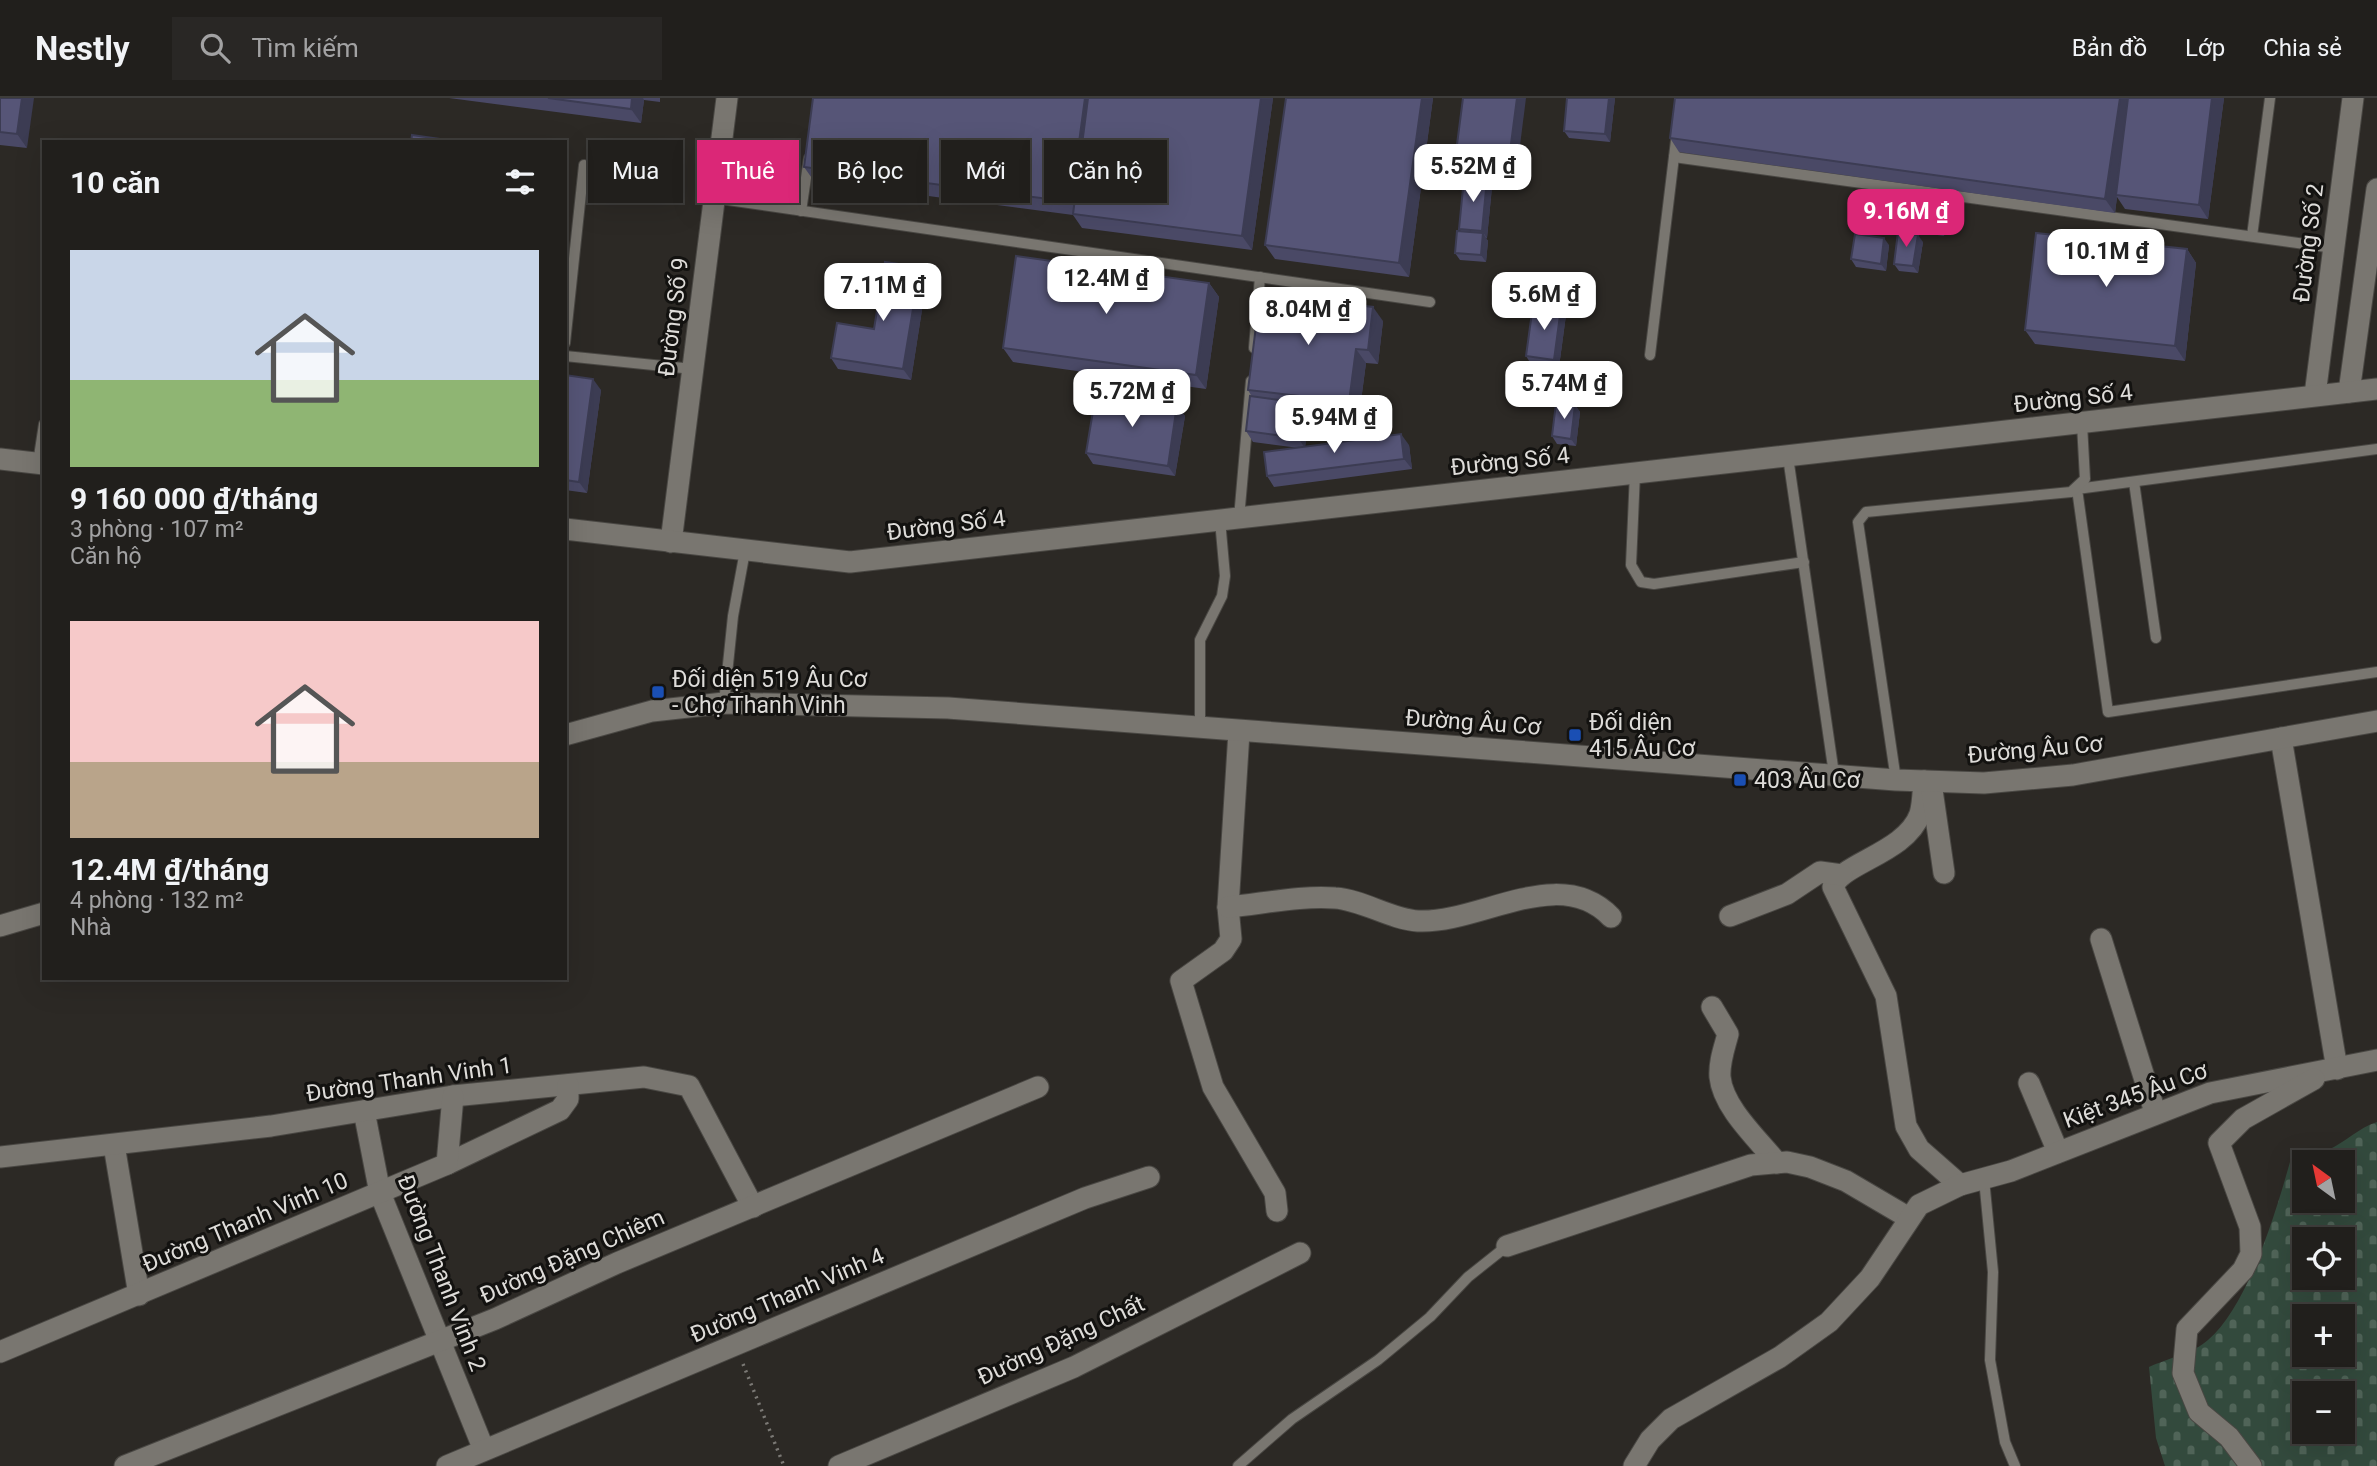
<!DOCTYPE html>
<html lang="vi">
<meta charset="utf-8">
<style>
:root{--surface:#211f1c;--page:#292725;--text:#f1f3f6;--muted:#a2a2a3;--line:#3e3d3b;--accent:#db2777}
body{margin:0;font-family:Roboto,sans-serif;background:var(--page);color:var(--text);height:100vh;display:flex;flex-direction:column;font-size:26px;white-space:nowrap}
*{box-sizing:border-box;margin:0}
p{font-size:23px;color:var(--muted)}
.icon{flex:none;width:38px;height:38px;fill:none;stroke:currentColor;stroke-width:2;stroke-linecap:round;stroke-linejoin:round}
.map{position:relative;flex:1;overflow:hidden}
.panel{position:absolute;left:42px;top:42px;width:525px;height:840px;display:flex;flex-direction:column;background:var(--surface);border-radius:0px;box-shadow:0 7px 28px #0002,0 0 0 2px var(--line)}
.panel>*{flex:none}
.guide{position:absolute;left:588px;top:42px;width:665px;height:63px;display:flex;gap:14px}
.needle{width:46px;rotate:327deg}
.fabs{position:absolute;left:2292px;top:1052px;display:grid;gap:14px}
.fabs a{display:grid;place-items:center;width:63px;height:63px;border-radius:0px;background:var(--surface);box-shadow:0 7px 28px #0002,0 0 0 2px var(--line);font-size:35px}
.price{position:absolute;translate:-50% -60px;padding:0 16px;border-radius:14px;background:#fff;color:#222;font-size:23px;line-height:46px;filter:drop-shadow(0 2px 4px #0008)}
.price::after{content:'';position:absolute;left:50%;top:42px;width:21px;height:16px;margin-left:-10px;background:inherit;clip-path:polygon(0 0,100% 0,50% 100%)}
.price.active{background:var(--accent);color:#fff}
ul{padding:0;list-style:none}
li{display:grid;align-content:center;gap:14px;height:371px;padding:0 28px}
li span{display:grid;place-items:center;height:217px;border-radius:0px;color:#555}
li>.icon{margin-inline-start:auto}
span .icon{width:126px;height:126px;fill:#fffc;stroke-width:1}
li b{font-size:30px}
h2{display:flex;justify-content:space-between;align-items:center;height:84px;padding:0 28px;font-size:30px}
.chip{padding:0 24px;border-radius:0px;background:var(--surface);box-shadow:0 7px 28px #0002,0 0 0 2px var(--line);font-size:24px;line-height:63px}
.chip.active{background:var(--accent);color:#fff}
header{display:flex;align-items:center;gap:42px;box-sizing:border-box;height:98px;padding:0 35px;background:var(--surface);border-bottom:2px solid var(--line)}
header strong{font-size:33px}
nav{display:flex;gap:38px;margin-inline-start:auto;font-size:24px}
.search{width:490px;height:63px;background:var(--page);display:flex;align-items:center;gap:18px;box-sizing:border-box;padding:0 24px;border-radius:0px;color:var(--muted);font-size:26px}
.map>svg:first-child{display:block}
</style>
<header>
<strong>Nestly</strong>
<div class="search"><svg class="icon" aria-label="search" viewBox="0 0 24 24"><circle cx="10" cy="10" r="6"/><path d="M15 15l6 6"/></svg>Tìm kiếm</div>
<nav><a>Bản đồ</a><a>Lớp</a><a>Chia sẻ</a></nav>
</header>
<div class="map">
<svg width="2377" height="1368" viewBox="0 0 2377 1368">
<defs>
<pattern id="cemetery-stones" width="16" height="16" patternUnits="userSpaceOnUse" patternTransform="scale(1.75)"><rect width="16" height="16" fill="#334a3d"/><path d="M2 7V4a2 2 0 0 1 4 0v3zM10 15v-3a2 2 0 0 1 4 0v3z" fill="#506458"/></pattern>
</defs>
<rect width="100%" height="100%" fill="#2c2925"/>
<path fill="url(#cemetery-stones)" fill-rule="evenodd" d="M 2377,1024 L 2377,1368 L 2165,1368 L 2156,1340 L 2149,1269 C 2166,1261 2194,1255 2208,1242 C 2248,1208 2276,1114 2290,1064 C 2302,1058 2315,1057 2328,1052 C 2346,1044 2358,1030 2377,1024 ZM 2305,1064 L 2343,1064 L 2343,1102 L 2305,1102 ZM 2305,1141 L 2343,1141 L 2343,1180 L 2305,1180 ZM 2305,1218 L 2343,1218 L 2343,1256 L 2305,1256 ZM 2305,1295 L 2343,1295 L 2343,1334 L 2305,1334 Z"/>
<g fill="none" stroke-linecap="round" stroke-linejoin="round">
<g stroke="#494743" stroke-width="12">
<g id="service">
<path d="M 1674,59 L 2334,150"/>
<path d="M 714,100 L 1430,204"/>
<path d="M 801,113 L 809,60"/>
<path d="M 2252,138 L 2270,0"/>
<path d="M 565,245 L 584,67"/>
<path d="M 1254,250 L 1260,179"/>
<path d="M 1650,257 L 1677,34"/>
<path d="M 565,258 L 693,271"/>
<path d="M 2377,351 L 2077,391 L 2108,614 L 2377,574"/>
<path d="M 1788,359 L 1834,676"/>
<path d="M 38,365 L 44,326"/>
<path d="M 1635,375 L 1631,467 L 1641,484 L 1654,486 L 1804,464"/>
<path d="M 2134,384 L 2156,540"/>
<path d="M 1239,420 L 1251,283"/>
<path d="M 724,605 L 733,518 L 745,453"/>
<path d="M 1200,631 L 1200,542 L 1222,498 L 1225,478 L 1220,422"/>
<path d="M 1896,682 L 1858,424 L 1866,414 L 2071,394 L 2085,381 L 2082,326"/>
<path d="M 1984,1081 L 1993,1174 L 1990,1262 L 2005,1344 L 2015,1368"/>
<path d="M 1238,1368 L 1292,1321 L 1378,1262 L 1430,1219 L 1468,1179 L 1507,1148"/>
</g>
</g>
<g stroke="#494743" stroke-width="23">
<g id="minor">
<path d="M 671,444 L 727,0"/>
<path d="M 1239,634 L 1228,809 L 1231,841 L 1223,853 L 1181,883 L 1213,989 L 1275,1095 L 1277,1113"/>
<path d="M 2281,640 L 2337,971"/>
<path d="M 1924,683 C 1923,693 1923,706 1920,716 C 1906,755 1841,765 1833,789 L 1886,898 L 1906,1028 L 1919,1051 L 1960,1087"/>
<path d="M 1931,685 L 1944,775"/>
<path d="M 1228,809 C 1261,806 1303,797 1335,800 C 1363,802 1390,821 1418,823 C 1480,826 1559,765 1611,819"/>
<path d="M 1730,818 L 1787,796 L 1820,774 L 1842,777"/>
<path d="M 2101,841 L 2155,1014"/>
<path d="M 1712,909 L 1728,936 C 1724,951 1719,964 1720,979 C 1723,1010 1759,1042 1777,1065"/>
<path d="M 2029,985 L 2058,1054"/>
<path d="M 364,1013 L 380,1095 L 484,1352"/>
<path d="M 114,1047 L 139,1197"/>
<path d="M 0,1059 L 271,1028 L 453,998 L 644,979 L 689,988 L 753,1109"/>
<path d="M 447,1066 L 560,1012 L 568,1001 L 568,987"/>
<path d="M 1507,1148 L 1751,1067 L 1787,1064 L 1810,1069 L 1846,1083 L 1909,1120"/>
<path d="M 0,1254 L 447,1066 L 453,998"/>
<path d="M 125,1368 L 495,1221 L 617,1165 L 1038,989"/>
<path d="M 447,1368 L 1085,1100 L 1149,1079"/>
<path d="M 839,1368 L 1074,1269 L 1300,1155"/>
<path d="M 1634,1368 L 1650,1342 L 1671,1321 L 1780,1259 L 1829,1224 L 1870,1180 L 1919,1107 L 1960,1087 L 2011,1073 L 2210,995 L 2377,962"/>
<path d="M 2251,1368 L 2229,1339 L 2199,1314 L 2183,1275 L 2187,1231 L 2243,1172 L 2251,1156 L 2250,1129 L 2219,1045 L 2243,1021 L 2314,981"/>
</g>
</g>
<g stroke="#494743" stroke-width="23">
<g id="tertiary">
<path d="M 2349,294 L 2377,91"/>
<path d="M 2315,297 L 2353,0"/>
<path d="M 0,361 L 44,366"/>
<path d="M 565,431 L 850,464 L 2377,291"/>
</g>
</g>
<g stroke="#494743" stroke-width="23">
<g id="secondary">
<path d="M 565,637 L 652,613 L 724,605 L 948,610 L 1896,682 L 1984,685 L 2073,677 L 2377,623"/>
<path d="M 0,828 L 44,815"/>
</g>
</g>
<path stroke="#7b7975" stroke-width="3.5" stroke-dasharray="2 5" stroke-linecap="butt" d="M 743,1266 L 784,1368"/>
<use href="#service" stroke="#797670" stroke-width="10"/>
<use href="#minor" stroke="#797670" stroke-width="21"/>
<use href="#tertiary" stroke="#797670" stroke-width="21"/>
<use href="#secondary" stroke="#797670" stroke-width="21"/>
</g>
<g fill="#4a4966">
<path d="M 0,0 L 27,50 L 0,47 Z"/>
<path d="M 449,0 L 660,0 L 660,4 L 644,2 L 641,25 Z"/>
<path d="M 1273,0 L 1252,152 L 1082,130 L 1073,117 L 814,83 L 804,69 Z"/>
<path d="M 1286,0 L 1433,0 L 1409,179 L 1275,161 L 1265,147 Z"/>
<path d="M 1463,0 L 1516,79 L 1463,73 L 1455,62 Z"/>
<path d="M 1615,0 L 1610,44 L 1569,40 L 1564,33 Z"/>
<path d="M 2224,0 L 2208,121 L 2125,111 L 2117,99 L 2115,115 L 1679,54 L 1670,40 Z"/>
<path d="M 1492,89 L 1487,140 L 1486,140 L 1488,143 L 1486,164 L 1460,162 L 1455,155 L 1461,133 L 1459,131 Z"/>
<path d="M 1947,122 L 1944,138 L 1903,132 L 1898,125 Z"/>
<path d="M 1923,144 L 1918,175 L 1899,173 L 1894,166 Z"/>
<path d="M 1889,147 L 1886,173 L 1856,169 L 1851,161 Z"/>
<path d="M 2187,151 L 2196,165 L 2185,263 L 2035,246 L 2025,232 Z"/>
<path d="M 927,180 L 911,282 L 838,271 L 831,260 L 874,231 Z"/>
<path d="M 1209,185 L 1219,199 L 1206,291 L 1013,264 L 1003,250 Z"/>
<path d="M 1566,217 L 1559,269 L 1531,266 L 1526,258 Z"/>
<path d="M 1383,223 L 1378,266 L 1366,265 L 1359,318 L 1349,317 L 1352,321 L 1350,340 L 1307,335 L 1305,349 L 1409,347 L 1412,371 L 1274,389 L 1267,378 L 1299,350 L 1253,344 L 1246,333 L 1252,299 L 1248,292 Z"/>
<path d="M 565,277 L 601,292 L 587,395 L 565,392 Z"/>
<path d="M 1177,307 L 1185,318 L 1175,378 L 1093,366 L 1086,355 Z"/>
<path d="M 1575,307 L 1580,314 L 1576,348 L 1557,346 L 1552,338 Z"/>
</g>
<g fill="#3c3c53">
<path d="M 22,0 L 34,0 L 27,50 L 17,36 Z"/>
<path d="M 632,0 L 643,0 L 644,2 L 641,25 L 631,11 Z"/>
<path d="M 1085,0 L 1097,0 L 1081,118 L 1071,104 Z"/>
<path d="M 1261,0 L 1273,0 L 1252,152 L 1242,138 Z"/>
<path d="M 1422,0 L 1433,0 L 1409,179 L 1399,165 Z"/>
<path d="M 1517,0 L 1526,0 L 1516,79 L 1508,69 Z"/>
<path d="M 1609,0 L 1615,0 L 1610,44 L 1605,36 Z"/>
<path d="M 2120,0 L 2132,0 L 2116,97 L 2117,99 L 2115,115 L 2105,101 Z"/>
<path d="M 2212,0 L 2224,0 L 2208,121 L 2199,107 Z"/>
<path d="M 1487,81 L 1492,89 L 1487,140 L 1482,133 Z"/>
<path d="M 1941,115 L 1947,122 L 1944,138 L 1939,131 Z"/>
<path d="M 1483,135 L 1488,143 L 1486,164 L 1481,157 Z"/>
<path d="M 1918,137 L 1923,144 L 1918,175 L 1913,168 Z"/>
<path d="M 1884,140 L 1889,147 L 1886,173 L 1881,166 Z"/>
<path d="M 2187,151 L 2196,165 L 2185,263 L 2175,248 Z"/>
<path d="M 920,169 L 927,180 L 911,282 L 903,271 Z"/>
<path d="M 1209,185 L 1219,199 L 1206,291 L 1196,277 Z"/>
<path d="M 1373,209 L 1383,223 L 1378,266 L 1368,252 Z"/>
<path d="M 1561,210 L 1566,217 L 1559,269 L 1554,262 Z"/>
<path d="M 1356,251 L 1366,265 L 1359,318 L 1349,304 Z"/>
<path d="M 593,281 L 601,292 L 587,395 L 579,384 Z"/>
<path d="M 1177,307 L 1185,318 L 1175,378 L 1168,368 Z"/>
<path d="M 1575,307 L 1580,314 L 1576,348 L 1571,341 Z"/>
<path d="M 1345,311 L 1352,321 L 1350,340 L 1342,330 Z"/>
<path d="M 1300,324 L 1307,335 L 1305,350 L 1298,340 Z"/>
<path d="M 1401,336 L 1409,347 L 1412,371 L 1404,361 Z"/>
</g>
<g fill="#565577" stroke="#3c3c53" stroke-width="2">
<path d="M 0,0 L 22,0 L 17,36 L 0,34 Z"/>
<path d="M 548,0 L 632,0 L 631,11 Z"/>
<path d="M 813,0 L 1085,0 L 1071,104 L 804,69 Z"/>
<path d="M 1088,0 L 1261,0 L 1242,138 L 1073,116 Z"/>
<path d="M 1286,0 L 1422,0 L 1399,165 L 1265,147 Z"/>
<path d="M 1463,0 L 1517,0 L 1508,69 L 1455,62 Z"/>
<path d="M 1567,0 L 1609,0 L 1605,36 L 1564,33 Z"/>
<path d="M 1675,0 L 2120,0 L 2105,101 L 1670,40 Z"/>
<path d="M 2128,0 L 2212,0 L 2199,107 L 2116,97 Z"/>
<path d="M 412,37 L 461,44 L 411,44 Z"/>
<path d="M 1464,80 L 1487,81 L 1482,133 L 1459,131 Z"/>
<path d="M 1900,110 L 1941,115 L 1939,131 L 1898,125 Z"/>
<path d="M 1457,133 L 1483,135 L 1481,157 L 1455,155 Z"/>
<path d="M 1898,134 L 1918,137 L 1913,168 L 1894,166 Z"/>
<path d="M 2036,135 L 2187,151 L 2175,248 L 2025,232 Z"/>
<path d="M 1855,136 L 1884,140 L 1881,166 L 1851,161 Z"/>
<path d="M 1016,158 L 1209,185 L 1196,277 L 1003,250 Z"/>
<path d="M 885,164 L 920,169 L 903,271 L 831,260 L 837,225 L 874,231 Z"/>
<path d="M 1260,196 L 1373,209 L 1368,252 L 1356,251 L 1349,304 L 1248,292 Z"/>
<path d="M 1533,207 L 1561,210 L 1554,262 L 1526,258 Z"/>
<path d="M 565,277 L 593,281 L 579,384 L 565,382 Z"/>
<path d="M 1096,295 L 1177,307 L 1168,368 L 1086,355 Z"/>
<path d="M 1250,298 L 1345,311 L 1342,330 L 1300,324 L 1298,340 L 1246,333 Z"/>
<path d="M 1556,305 L 1575,307 L 1571,341 L 1552,338 Z"/>
<path d="M 1401,336 L 1404,361 L 1267,378 L 1264,354 Z"/>
</g>
<g fill="#1a4fb4" stroke="#131210" stroke-width="2.5">
<rect x="651" y="587" width="14" height="14" rx="3.5"/>
<rect x="1568" y="630" width="14" height="14" rx="3.5"/>
<rect x="1733" y="675" width="14" height="14" rx="3.5"/>
</g>
<g text-anchor="middle" stroke-width="6" stroke-linejoin="round" paint-order="stroke">
<g font-size="23" fill="#dedcd9" stroke="#131210">
<text transform="translate(2308 145) rotate(-83)" y="8">Đường Số 2</text>
<text transform="translate(673 219) rotate(-83)" y="8">Đường Số 9</text>
<text transform="translate(2073 300) rotate(-6)" y="8">Đường Số 4</text>
<text transform="translate(1510 363) rotate(-6)" y="8">Đường Số 4</text>
<text transform="translate(946 427) rotate(-7)" y="8">Đường Số 4</text>
<text transform="translate(1473 624) rotate(4)" y="8">Đường Âu Cơ</text>
<text transform="translate(2035 651) rotate(-5)" y="8">Đường Âu Cơ</text>
<text transform="translate(409 981) rotate(-8)" y="8">Đường Thanh Vinh 1</text>
<text transform="translate(2135 997) rotate(-20)" y="8">Kiệt 345 Âu Cơ</text>
<text transform="translate(245 1124) rotate(-23)" y="8">Đường Thanh Vinh 10</text>
<text transform="translate(572 1158) rotate(-24)" y="8">Đường Đặng Chiêm</text>
<text transform="translate(442 1175) rotate(69)" y="8">Đường Thanh Vinh 2</text>
<text transform="translate(787 1197) rotate(-23)" y="8">Đường Thanh Vinh 4</text>
<text transform="translate(1061 1242) rotate(-25)" y="8">Đường Đặng Chất</text>
</g>
<g font-size="23" fill="#dedcd9" stroke="#131210" text-anchor="start">
<text x="672" y="589">Đối diện 519 Âu Cơ<tspan x="672" dy="26">- Chợ Thanh Vinh</tspan></text>
<text x="1589" y="632">Đối diện<tspan x="1589" dy="26">415 Âu Cơ</tspan></text>
<text x="1754" y="690">403 Âu Cơ</text>
</g>
</g>
</svg>
<div class="fabs">
<a><svg class="needle" viewBox="-14 -14 28 28"><path d="M0-13l5 13h-10z" fill="#e53935"/><path d="M0 13l5-13h-10z" fill="#a2a2a3"/></svg></a>
<a><svg class="icon" aria-label="locate" viewBox="0 0 24 24"><circle cx="12" cy="12" r="6"/><path d="M12 2v4M12 18v4M2 12h4M18 12h4"/></svg></a>
<a>+</a>
<a>−</a>
</div>
<b class="price" style="left:1473px;top:106px">5.52M ₫</b>
<b class="price active" style="left:1906px;top:151px">9.16M ₫</b>
<b class="price" style="left:2106px;top:191px">10.1M ₫</b>
<b class="price" style="left:1106px;top:218px">12.4M ₫</b>
<b class="price" style="left:883px;top:225px">7.11M ₫</b>
<b class="price" style="left:1544px;top:234px">5.6M ₫</b>
<b class="price" style="left:1308px;top:249px">8.04M ₫</b>
<b class="price" style="left:1564px;top:323px">5.74M ₫</b>
<b class="price" style="left:1132px;top:331px">5.72M ₫</b>
<b class="price" style="left:1334px;top:357px">5.94M ₫</b>
<div class="guide">
<a class="chip">Mua</a>
<a class="chip active">Thuê</a>
<a class="chip">Bộ lọc</a>
<a class="chip">Mới</a>
<a class="chip">Căn hộ</a>
</div>
<section class="panel">
<h2>10 căn<svg class="icon" aria-label="filters" viewBox="0 0 24 24"><path d="M4 7h16M4 17h16"/><circle cx="9" cy="7" r="2"/><circle cx="15" cy="17" r="2"/></svg></h2>
<ul>
<li><span style="background:linear-gradient(#c9d6e8 60%,#8fb573 0)"><svg class="icon" aria-label="home" viewBox="0 0 24 24"><path d="M3 11l9-7 9 7M6 9v11h12V9"/></svg></span><div><b>9 160 000 ₫/tháng</b><p>3 phòng · 107 m²</p><p>Căn hộ</p></div></li>
<li><span style="background:linear-gradient(#f6c9c9 65%,#b9a48a 0)"><svg class="icon" aria-label="home" viewBox="0 0 24 24"><path d="M3 11l9-7 9 7M6 9v11h12V9"/></svg></span><div><b>12.4M ₫/tháng</b><p>4 phòng · 132 m²</p><p>Nhà</p></div></li>
</ul>
</section>
</div>
